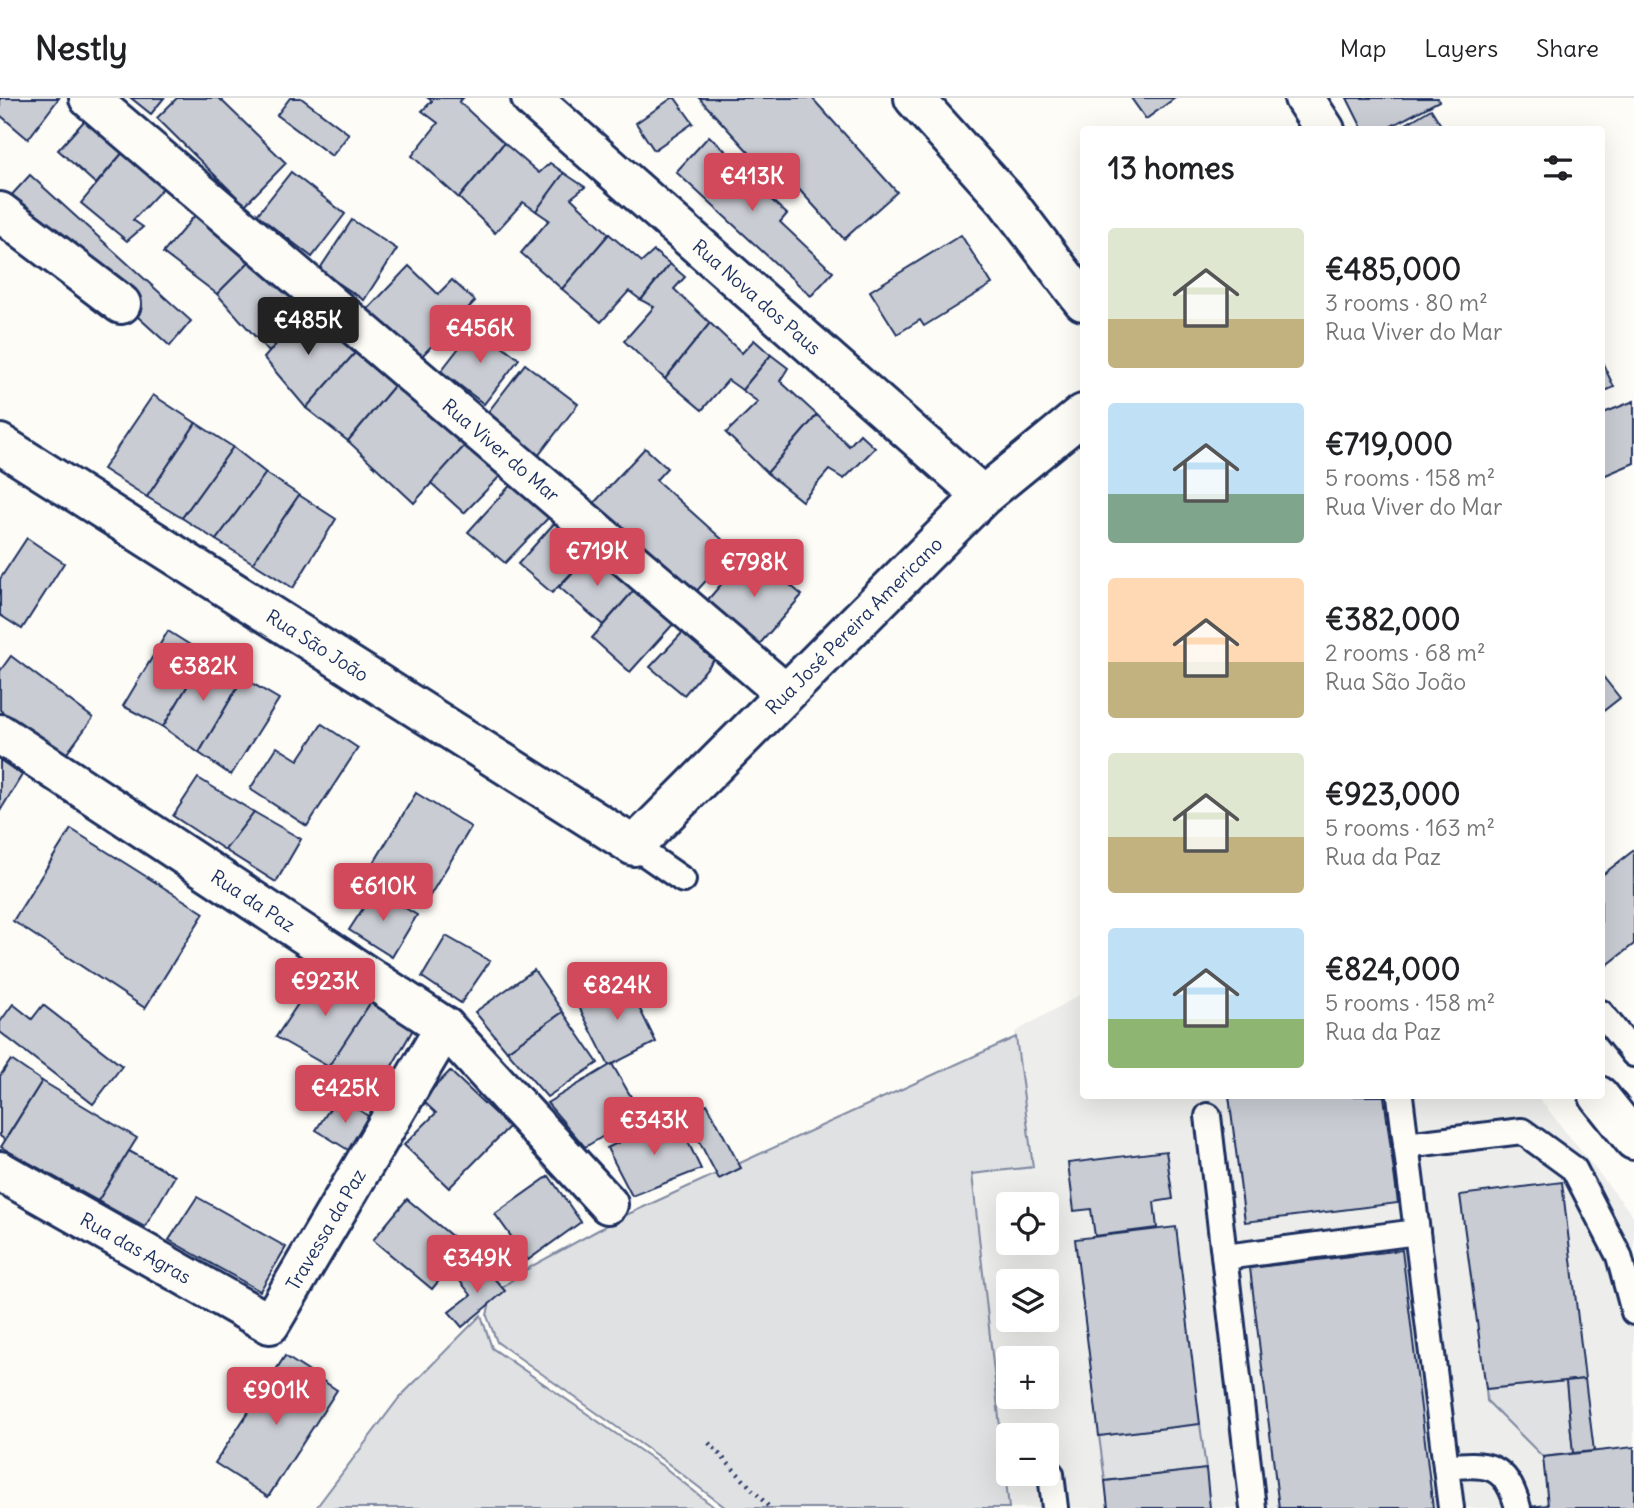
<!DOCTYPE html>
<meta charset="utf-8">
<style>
:root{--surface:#fff;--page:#f2f2f2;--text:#202124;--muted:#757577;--line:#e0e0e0;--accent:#d1495b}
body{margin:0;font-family:Delius,sans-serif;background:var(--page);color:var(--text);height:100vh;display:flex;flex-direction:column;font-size:26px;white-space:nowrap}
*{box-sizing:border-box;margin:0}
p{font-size:23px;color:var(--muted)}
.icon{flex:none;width:38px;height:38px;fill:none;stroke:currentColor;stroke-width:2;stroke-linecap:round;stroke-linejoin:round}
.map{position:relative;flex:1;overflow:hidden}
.sheet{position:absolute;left:1080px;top:28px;width:525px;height:973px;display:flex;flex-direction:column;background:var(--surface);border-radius:7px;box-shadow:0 7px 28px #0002}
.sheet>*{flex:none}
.buttons{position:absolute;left:996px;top:1094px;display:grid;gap:14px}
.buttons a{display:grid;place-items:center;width:63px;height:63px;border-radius:7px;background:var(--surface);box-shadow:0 7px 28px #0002;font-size:35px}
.price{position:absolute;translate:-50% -60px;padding:0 16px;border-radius:7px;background:var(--accent);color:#fff;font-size:23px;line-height:46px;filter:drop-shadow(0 2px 4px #0008)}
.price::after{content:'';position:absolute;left:50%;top:42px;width:21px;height:16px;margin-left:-10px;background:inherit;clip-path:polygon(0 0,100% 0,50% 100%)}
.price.selected{background:#222;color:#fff}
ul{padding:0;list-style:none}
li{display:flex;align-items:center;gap:21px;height:175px;padding:0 28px}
li span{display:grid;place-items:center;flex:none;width:196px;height:140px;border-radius:7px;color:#555}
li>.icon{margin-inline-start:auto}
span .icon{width:84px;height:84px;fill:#fffc;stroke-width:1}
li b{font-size:30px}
h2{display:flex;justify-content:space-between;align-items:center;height:84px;padding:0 28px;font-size:30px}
header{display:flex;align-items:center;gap:42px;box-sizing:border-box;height:98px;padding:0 35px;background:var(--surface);border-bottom:2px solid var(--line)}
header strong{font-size:33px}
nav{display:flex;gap:38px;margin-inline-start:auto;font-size:24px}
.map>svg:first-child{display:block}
</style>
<header>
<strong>Nestly</strong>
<nav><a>Map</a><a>Layers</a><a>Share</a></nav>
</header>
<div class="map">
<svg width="1634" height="1410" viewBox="0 0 1634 1410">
<rect width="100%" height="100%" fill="#fdfcf7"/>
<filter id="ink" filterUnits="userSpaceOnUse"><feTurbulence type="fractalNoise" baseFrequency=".0143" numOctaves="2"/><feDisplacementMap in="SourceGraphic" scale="14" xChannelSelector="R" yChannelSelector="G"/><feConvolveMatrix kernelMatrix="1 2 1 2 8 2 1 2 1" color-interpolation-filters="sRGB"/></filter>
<g filter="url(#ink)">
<path fill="#edeeec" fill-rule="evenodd" d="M 1083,895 L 1083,998 L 1537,998 L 1634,1119 L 1634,1410 L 1008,1410 L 972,1075 L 1033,1069 L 1015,934 ZM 1008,1106 L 1046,1106 L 1046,1144 L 1008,1144 ZM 1008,1183 L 1046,1183 L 1046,1222 L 1008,1222 ZM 1008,1260 L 1046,1260 L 1046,1298 L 1008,1298 ZM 1008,1337 L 1046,1337 L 1046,1376 L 1008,1376 Z"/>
<g fill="#e0e1e3" stroke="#7e88a0" stroke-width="2">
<path d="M 1016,939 L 1033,1069 L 972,1076 L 1009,1410 L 726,1410 L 666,1364 L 497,1244 L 487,1218 L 491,1197 L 532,1168 L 624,1118 Z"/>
<path d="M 481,1217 L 492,1250 L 664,1369 L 715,1410 L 316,1410 L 399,1300 Z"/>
<path d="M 1566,1283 L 1573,1355 L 1543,1359 L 1487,1303 L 1486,1291 Z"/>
<path d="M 1200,1326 L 1206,1371 L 1105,1383 L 1099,1338 Z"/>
</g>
<g fill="#c9ccd3" stroke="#1b2f5e" stroke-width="2">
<path d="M 0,0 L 59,0 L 28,41 L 0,17 Z"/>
<path d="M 131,0 L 164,0 L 151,16 Z"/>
<path d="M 177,0 L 219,0 L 286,65 L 245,107 L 157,20 Z"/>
<path d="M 290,0 L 301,0 L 349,36 L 332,58 L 277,17 Z"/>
<path d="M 428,0 L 463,0 L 459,4 L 504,45 L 459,100 L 412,58 L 438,25 L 422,13 L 432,3 Z"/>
<path d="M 672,0 L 675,0 L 693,25 L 654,52 L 636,25 Z"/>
<path d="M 699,0 L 812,0 L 897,94 L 844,141 L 776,66 L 767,74 Z"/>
<path d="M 1131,0 L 1175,0 L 1146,21 Z"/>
<path d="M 1347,0 L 1438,0 L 1439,3 L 1384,32 L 1363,32 Z"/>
<path d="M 1431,11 L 1444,32 L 1396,32 Z"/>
<path d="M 86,21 L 124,53 L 96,86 L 58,52 Z"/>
<path d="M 709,38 L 759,83 L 755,87 L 787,116 L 780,124 L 833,174 L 811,198 L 676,74 Z"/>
<path d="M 504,45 L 539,75 L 550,65 L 564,75 L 536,113 L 523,104 L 495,135 L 459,100 Z"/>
<path d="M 124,53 L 164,89 L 133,122 L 143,129 L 127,143 L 81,105 Z"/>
<path d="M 291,74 L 345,116 L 312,159 L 257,117 Z"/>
<path d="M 564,75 L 585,89 L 571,100 L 609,136 L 562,191 L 521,155 L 549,122 L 536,113 Z"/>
<path d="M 30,77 L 191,223 L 170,248 L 8,101 Z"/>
<path d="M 196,116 L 251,162 L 217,196 L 163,155 Z"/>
<path d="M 352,122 L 397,151 L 364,202 L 319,172 Z"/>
<path d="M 609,136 L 642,164 L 654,153 L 670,166 L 641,202 L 629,193 L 601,224 L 562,191 Z"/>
<path d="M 961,137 L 992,186 L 924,228 L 920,222 L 897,236 L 870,193 Z"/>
<path d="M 251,162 L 307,211 L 269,254 L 217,196 Z"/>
<path d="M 670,166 L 685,179 L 674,191 L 710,225 L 665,281 L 624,243 L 654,209 L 641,202 Z"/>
<path d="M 409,168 L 438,196 L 452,182 L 475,203 L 419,261 L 367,212 Z"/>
<path d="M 307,211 L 355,255 L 306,310 L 264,260 Z"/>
<path d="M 710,225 L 742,255 L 754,242 L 771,257 L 742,292 L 728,282 L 702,312 L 665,281 Z"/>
<path d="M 476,228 L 519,261 L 484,306 L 441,273 Z"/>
<path d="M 355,255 L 394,288 L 348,343 L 306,310 Z"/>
<path d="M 771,257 L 788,270 L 780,283 L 817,317 L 767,375 L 726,335 L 758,304 L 742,292 Z"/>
<path d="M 1601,262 L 1614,289 L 1601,295 Z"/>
<path d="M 525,266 L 578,306 L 538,358 L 485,318 Z"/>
<path d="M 394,288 L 468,344 L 414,405 L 348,343 Z"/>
<path d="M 153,297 L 196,325 L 147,399 L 103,371 Z"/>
<path d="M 1634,303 L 1634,365 L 1601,379 L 1601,316 Z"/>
<path d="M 817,317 L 849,348 L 860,336 L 875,350 L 844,381 L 829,372 L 802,403 L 767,375 Z"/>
<path d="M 196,325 L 233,349 L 182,420 L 147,399 Z"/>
<path d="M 468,344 L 505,373 L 464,415 L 431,385 Z"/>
<path d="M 233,349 L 266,375 L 216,442 L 182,420 Z"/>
<path d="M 645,350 L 667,370 L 656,382 L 734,452 L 693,497 L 593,406 Z"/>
<path d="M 266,375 L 299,397 L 253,465 L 216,442 Z"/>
<path d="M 515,382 L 552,416 L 505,465 L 468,434 Z"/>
<path d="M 299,397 L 336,421 L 293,490 L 253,465 Z"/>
<path d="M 557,422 L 593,453 L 552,495 L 518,466 Z"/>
<path d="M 27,440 L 64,465 L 22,531 L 0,517 L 0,481 Z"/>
<path d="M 593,453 L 635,491 L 603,527 L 559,489 Z"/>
<path d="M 750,453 L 802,497 L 757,549 L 705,505 Z"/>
<path d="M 635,491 L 675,524 L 630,574 L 592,540 Z"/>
<path d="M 168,533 L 206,557 L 163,629 L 123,608 Z"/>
<path d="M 683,534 L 714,562 L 684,597 L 650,569 Z"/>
<path d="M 206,557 L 243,580 L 199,655 L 163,629 Z"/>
<path d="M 11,558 L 93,620 L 64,659 L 0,612 L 0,573 Z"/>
<path d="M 1601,576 L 1620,600 L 1601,615 Z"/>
<path d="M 243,580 L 279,601 L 231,677 L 199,655 Z"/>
<path d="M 322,626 L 358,650 L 307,728 L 250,691 L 277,649 L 298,662 Z"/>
<path d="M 0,662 L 22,677 L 0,713 Z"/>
<path d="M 198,680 L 254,714 L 225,752 L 173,718 Z"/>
<path d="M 416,695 L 471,729 L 428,801 L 372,768 Z"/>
<path d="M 254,714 L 301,741 L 276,784 L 225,752 Z"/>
<path d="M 71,731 L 204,815 L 145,910 L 13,823 Z"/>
<path d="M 1634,752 L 1634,846 L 1601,872 L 1601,778 Z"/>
<path d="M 375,792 L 417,817 L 392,859 L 349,832 Z"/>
<path d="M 446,838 L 490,863 L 461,905 L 422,879 Z"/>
<path d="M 321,871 L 373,901 L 329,969 L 276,939 Z"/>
<path d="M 534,872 L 563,914 L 507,953 L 475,914 Z"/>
<path d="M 625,881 L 656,944 L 609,968 L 577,905 Z"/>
<path d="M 373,901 L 415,928 L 370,1006 L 323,977 Z"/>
<path d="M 13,906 L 32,921 L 43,907 L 122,968 L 93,1006 L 0,934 L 0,924 Z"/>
<path d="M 563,914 L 598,965 L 547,999 L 507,953 Z"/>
<path d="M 11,962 L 42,983 L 5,1042 L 0,1038 L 0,978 Z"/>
<path d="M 612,966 L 641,1016 L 585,1049 L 547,1005 Z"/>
<path d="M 450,973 L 509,1029 L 449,1090 L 404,1047 L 436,1015 L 422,1002 Z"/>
<path d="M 42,983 L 137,1040 L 98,1103 L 1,1049 Z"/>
<path d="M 338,998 L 374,1022 L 353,1055 L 316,1032 Z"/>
<path d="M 1229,998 L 1384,998 L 1398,1105 L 1245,1124 Z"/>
<path d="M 707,1006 L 741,1070 L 719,1081 L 685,1017 Z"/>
<path d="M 675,1017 L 701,1071 L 632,1098 L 607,1050 Z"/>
<path d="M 129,1053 L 175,1078 L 145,1129 L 98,1103 Z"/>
<path d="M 1166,1053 L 1173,1101 L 1154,1104 L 1157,1130 L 1095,1138 L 1091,1111 L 1074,1113 L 1068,1065 Z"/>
<path d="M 549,1078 L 581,1124 L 528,1162 L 495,1116 Z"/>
<path d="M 1562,1084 L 1585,1281 L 1486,1291 L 1460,1097 Z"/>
<path d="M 197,1099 L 286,1149 L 260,1193 L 169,1142 Z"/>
<path d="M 407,1101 L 466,1150 L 432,1191 L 373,1142 Z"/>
<path d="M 1176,1129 L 1200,1326 L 1099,1338 L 1075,1141 Z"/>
<path d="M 1402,1152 L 1433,1410 L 1279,1410 L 1250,1170 Z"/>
<path d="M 481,1165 L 505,1193 L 462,1229 L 449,1214 L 471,1197 L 460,1183 Z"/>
<path d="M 285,1258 L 337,1292 L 268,1399 L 215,1365 Z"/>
<path d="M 1585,1281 L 1594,1353 L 1573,1355 L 1566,1283 Z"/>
<path d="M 1634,1349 L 1634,1410 L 1519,1410 L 1548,1407 L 1543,1359 Z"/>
<path d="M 1206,1371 L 1210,1410 L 1108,1410 L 1105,1383 Z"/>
</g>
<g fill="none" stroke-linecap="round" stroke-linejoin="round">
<g stroke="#1b2f5e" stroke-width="30">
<g id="lane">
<path d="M 634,748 L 683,782"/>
<path d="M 1601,915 L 1634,956"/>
<path d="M 1400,998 L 1417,1134"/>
<path d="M 1208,1018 L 1253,1410"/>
<path d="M 1406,1047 L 1522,1033 L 1574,1071 L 1619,1158 L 1634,1214"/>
<path d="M 1225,1159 L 1417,1134 L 1451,1410"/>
<path d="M 1446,1369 C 1487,1364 1507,1366 1518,1410"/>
<path d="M 1051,1376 L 1055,1410"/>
</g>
</g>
<g stroke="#1b2f5e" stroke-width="44">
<g id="street">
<path id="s1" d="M 89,0 L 785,595"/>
<path id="s2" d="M 531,0 L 983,398"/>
<path d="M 1304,0 L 1325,32"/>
<path d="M 0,114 L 121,206"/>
<path id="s3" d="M 0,346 L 634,748 L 983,398 L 1083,316"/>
<path id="s4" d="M 0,636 L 445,929 L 608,1106"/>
<path id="s5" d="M 0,1073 L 270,1226 L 445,929"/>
</g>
</g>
<g stroke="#1b2f5e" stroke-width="44">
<g id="secondary">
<path d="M 914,0 L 1006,102 L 1083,203"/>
<path d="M 1599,998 L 1634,1042"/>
</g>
</g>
<path stroke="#1b2f5e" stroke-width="4.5" stroke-dasharray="2 5" stroke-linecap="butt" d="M 709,1345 L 770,1410"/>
<use href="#lane" stroke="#fdfcf7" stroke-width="24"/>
<use href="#street" stroke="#fdfcf7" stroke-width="38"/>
<use href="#secondary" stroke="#fdfcf7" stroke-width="38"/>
</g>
</g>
<g text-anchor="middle" stroke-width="7" stroke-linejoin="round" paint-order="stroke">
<g font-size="19" fill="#1b2f5e" stroke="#fdfcf7">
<text dy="7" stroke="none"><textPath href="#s2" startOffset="301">Rua Nova dos Paus</textPath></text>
<text dy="7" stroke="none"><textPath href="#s1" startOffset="542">Rua Viver do Mar</textPath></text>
<text dy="7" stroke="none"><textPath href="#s3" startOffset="1062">Rua José Pereira Americano</textPath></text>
<text dy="7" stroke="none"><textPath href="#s3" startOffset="376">Rua São João</textPath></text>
<text dy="7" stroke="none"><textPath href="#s4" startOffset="303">Rua da Paz</textPath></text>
<text dy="7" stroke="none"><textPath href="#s5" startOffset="420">Travessa da Paz</textPath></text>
<text dy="7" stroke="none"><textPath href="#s5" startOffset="156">Rua das Agras</textPath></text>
</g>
</g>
</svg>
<div class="buttons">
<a><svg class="icon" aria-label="locate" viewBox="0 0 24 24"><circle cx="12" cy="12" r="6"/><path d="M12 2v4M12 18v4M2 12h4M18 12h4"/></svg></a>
<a><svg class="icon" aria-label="layers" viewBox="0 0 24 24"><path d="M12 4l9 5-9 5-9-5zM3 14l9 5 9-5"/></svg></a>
<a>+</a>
<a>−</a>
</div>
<b class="price" style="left:752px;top:115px">€413K</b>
<b class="price selected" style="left:308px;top:259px">€485K</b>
<b class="price" style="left:480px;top:267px">€456K</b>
<b class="price" style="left:597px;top:490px">€719K</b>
<b class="price" style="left:754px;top:501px">€798K</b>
<b class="price" style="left:203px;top:605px">€382K</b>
<b class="price" style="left:383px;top:825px">€610K</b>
<b class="price" style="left:325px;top:920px">€923K</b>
<b class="price" style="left:617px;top:924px">€824K</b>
<b class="price" style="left:345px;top:1027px">€425K</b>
<b class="price" style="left:654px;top:1059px">€343K</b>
<b class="price" style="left:477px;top:1197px">€349K</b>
<b class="price" style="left:276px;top:1329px">€901K</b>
<section class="sheet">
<h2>13 homes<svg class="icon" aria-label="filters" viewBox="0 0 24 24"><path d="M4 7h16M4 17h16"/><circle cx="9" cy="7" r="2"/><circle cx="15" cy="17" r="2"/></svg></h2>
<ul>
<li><span style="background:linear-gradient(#dfe7d0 65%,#c2b280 0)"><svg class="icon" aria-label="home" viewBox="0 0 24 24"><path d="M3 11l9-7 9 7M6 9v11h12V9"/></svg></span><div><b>€485,000</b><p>3 rooms · 80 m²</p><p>Rua Viver do Mar</p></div></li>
<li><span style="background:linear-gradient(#bfe0f5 65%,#7fa58c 0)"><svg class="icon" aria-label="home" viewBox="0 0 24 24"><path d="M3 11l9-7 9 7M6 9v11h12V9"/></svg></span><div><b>€719,000</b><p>5 rooms · 158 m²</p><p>Rua Viver do Mar</p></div></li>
<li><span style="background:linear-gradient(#ffd9b3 60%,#c2b280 0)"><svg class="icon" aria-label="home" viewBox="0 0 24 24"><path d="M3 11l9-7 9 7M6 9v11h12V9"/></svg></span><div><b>€382,000</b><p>2 rooms · 68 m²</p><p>Rua São João</p></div></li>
<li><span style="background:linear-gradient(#dfe7d0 60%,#c2b280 0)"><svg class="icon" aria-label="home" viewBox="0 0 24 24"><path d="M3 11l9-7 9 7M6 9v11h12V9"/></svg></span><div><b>€923,000</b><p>5 rooms · 163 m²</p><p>Rua da Paz</p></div></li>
<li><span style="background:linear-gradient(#bfe0f5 65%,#8fb573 0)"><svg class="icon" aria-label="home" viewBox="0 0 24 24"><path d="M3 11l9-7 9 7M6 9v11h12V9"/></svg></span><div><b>€824,000</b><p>5 rooms · 158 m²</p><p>Rua da Paz</p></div></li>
</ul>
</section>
</div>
